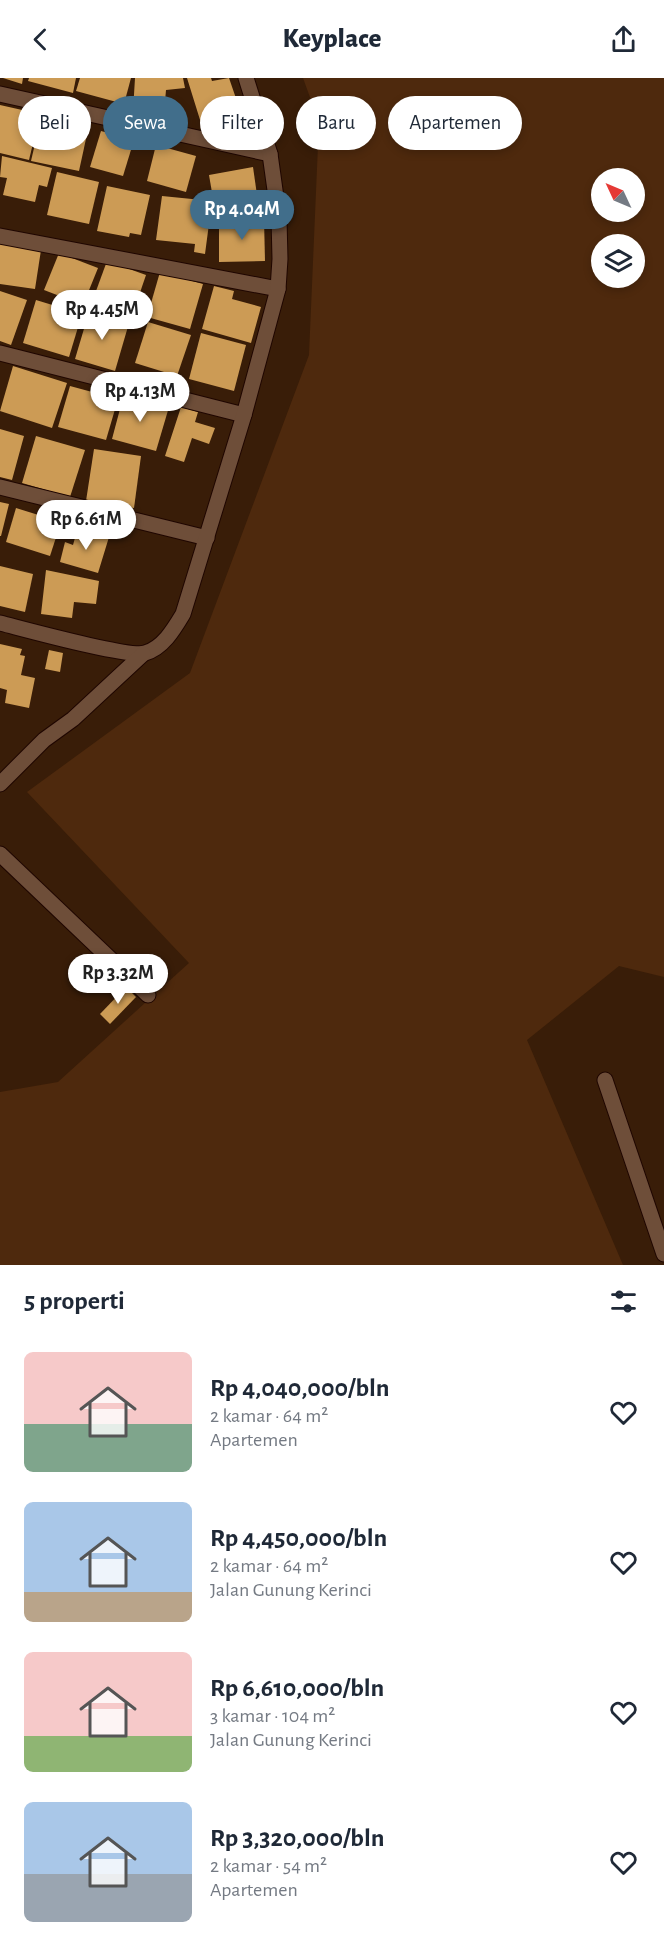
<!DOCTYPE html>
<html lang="id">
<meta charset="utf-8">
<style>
:root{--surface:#fff;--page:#f2f2f3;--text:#1f2937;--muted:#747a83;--accent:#416e8b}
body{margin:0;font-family:"Alegreya Sans",sans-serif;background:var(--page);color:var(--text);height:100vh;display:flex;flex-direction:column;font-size:22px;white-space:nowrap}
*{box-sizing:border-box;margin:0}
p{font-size:20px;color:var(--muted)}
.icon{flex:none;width:33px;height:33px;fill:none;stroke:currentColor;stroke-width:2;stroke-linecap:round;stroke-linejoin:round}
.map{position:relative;height:1187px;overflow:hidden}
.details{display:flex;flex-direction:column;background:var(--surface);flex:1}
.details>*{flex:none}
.hud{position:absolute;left:18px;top:18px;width:628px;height:54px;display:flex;gap:12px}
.needle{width:39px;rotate:314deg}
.tools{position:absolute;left:591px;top:90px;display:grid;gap:12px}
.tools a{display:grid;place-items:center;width:54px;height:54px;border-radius:50%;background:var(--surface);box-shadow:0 3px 9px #0003;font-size:30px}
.price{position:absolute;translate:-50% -51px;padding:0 14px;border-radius:21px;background:#fff;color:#222;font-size:20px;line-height:39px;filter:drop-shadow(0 2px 3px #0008)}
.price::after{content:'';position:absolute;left:50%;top:36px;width:18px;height:14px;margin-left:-9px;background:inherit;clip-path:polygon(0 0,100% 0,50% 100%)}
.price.selected{background:var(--accent);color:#fff}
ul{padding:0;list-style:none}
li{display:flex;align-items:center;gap:18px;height:150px;padding:0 24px}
li span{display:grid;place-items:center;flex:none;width:168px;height:120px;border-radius:9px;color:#555}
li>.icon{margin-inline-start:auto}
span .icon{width:72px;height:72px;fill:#fffc;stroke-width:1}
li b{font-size:26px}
h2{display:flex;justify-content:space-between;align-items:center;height:72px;padding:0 24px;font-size:26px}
.chip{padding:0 21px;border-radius:27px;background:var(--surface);box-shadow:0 3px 9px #0003;font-size:21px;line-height:54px}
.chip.selected{background:var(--accent);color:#fff}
header{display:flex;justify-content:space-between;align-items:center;height:78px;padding:0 24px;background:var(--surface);font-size:27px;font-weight:800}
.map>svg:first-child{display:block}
</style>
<header><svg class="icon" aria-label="back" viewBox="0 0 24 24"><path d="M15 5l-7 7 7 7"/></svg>Keyplace<svg class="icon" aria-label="share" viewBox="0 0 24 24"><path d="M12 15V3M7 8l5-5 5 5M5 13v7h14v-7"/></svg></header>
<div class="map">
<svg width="664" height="1187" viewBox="0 0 664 1187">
<rect width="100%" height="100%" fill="#391d08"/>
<path fill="#4e290d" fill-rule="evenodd" d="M 303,0 L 664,0 L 664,899 L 619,888 L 527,962 L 623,1187 L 0,1187 L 0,1014 L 58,1004 L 189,885 L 27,714 L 190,595 L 309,277 L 319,44 ZM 602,100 L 634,100 L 634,134 L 602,134 ZM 602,166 L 634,166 L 634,200 L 602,200 Z"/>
<g fill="#cc9b55">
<path d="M 3,0 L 23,0 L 22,6 Z"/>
<path d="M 29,0 L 76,0 L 73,15 L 28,3 Z"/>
<path d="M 80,0 L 131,0 L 124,26 L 76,13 Z"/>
<path d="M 135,0 L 183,0 L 185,10 L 166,12 L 164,35 L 133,33 Z"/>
<path d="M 187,0 L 211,0 L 212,3 L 229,0 L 240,32 L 201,45 Z"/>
<path d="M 0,27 L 40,36 L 29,82 L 0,75 Z"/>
<path d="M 42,36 L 89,47 L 79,93 L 31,83 Z"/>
<path d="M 101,53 L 134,62 L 123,98 L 90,89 Z"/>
<path d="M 156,67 L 196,78 L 186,114 L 147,103 Z"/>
<path d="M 2,78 L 52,90 L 47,109 L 39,107 L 35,124 L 3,117 L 7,100 L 0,99 Z"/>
<path d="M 253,89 L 258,124 L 215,132 L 209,97 Z"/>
<path d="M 57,94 L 99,104 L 89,146 L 47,137 Z"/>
<path d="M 107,108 L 150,117 L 141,157 L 130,155 L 129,159 L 97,153 Z"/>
<path d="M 162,118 L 212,123 L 205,176 L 194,174 L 195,166 L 156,162 Z"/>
<path d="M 264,141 L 265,183 L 219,184 L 219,142 Z"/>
<path d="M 0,166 L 41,172 L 35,211 L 0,206 Z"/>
<path d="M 59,175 L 98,190 L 83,227 L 44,212 Z"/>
<path d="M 107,183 L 146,197 L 132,238 L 92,224 Z"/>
<path d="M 160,194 L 203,206 L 190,251 L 147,239 Z"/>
<path d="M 214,208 L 234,213 L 232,221 L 261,229 L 251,265 L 202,251 Z"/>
<path d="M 0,213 L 27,222 L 11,267 L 0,263 Z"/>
<path d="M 36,222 L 82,236 L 69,279 L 23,265 Z"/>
<path d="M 89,234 L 129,245 L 115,293 L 75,281 Z"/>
<path d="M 148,244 L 191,257 L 177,298 L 135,285 Z"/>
<path d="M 201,255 L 246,267 L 234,313 L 189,301 Z"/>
<path d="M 13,288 L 67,305 L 52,350 L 0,333 Z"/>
<path d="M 70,308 L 118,321 L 106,362 L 58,349 Z"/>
<path d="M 124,316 L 169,329 L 156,373 L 112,361 Z"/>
<path d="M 181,329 L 198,334 L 195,344 L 215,350 L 209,366 L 192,360 L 184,384 L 165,378 Z"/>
<path d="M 0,351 L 24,358 L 12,402 L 0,399 Z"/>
<path d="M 36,358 L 85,372 L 70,419 L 22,405 Z"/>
<path d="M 94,371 L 141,378 L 134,430 L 86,423 Z"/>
<path d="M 0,424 L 9,426 L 1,458 L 0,458 Z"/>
<path d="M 16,430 L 61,444 L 50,478 L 6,464 Z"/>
<path d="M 78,449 L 109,459 L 98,495 L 60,484 L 65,464 L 73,467 Z"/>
<path d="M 0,488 L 33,496 L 25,534 L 0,528 Z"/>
<path d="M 46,492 L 99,503 L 96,526 L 74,524 L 72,540 L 41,536 Z"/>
<path d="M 0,566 L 22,571 L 20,577 L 25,578 L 21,597 L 35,600 L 29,630 L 5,625 L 7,612 L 0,610 Z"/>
<path d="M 49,572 L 63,575 L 60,594 L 45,591 Z"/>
<path d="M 126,909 L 136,919 L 110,946 L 100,936 Z"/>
</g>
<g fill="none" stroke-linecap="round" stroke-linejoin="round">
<g stroke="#1f0600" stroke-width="17">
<g id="street">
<path d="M 0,16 L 270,76"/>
<path d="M 0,158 L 278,211"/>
<path d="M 0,275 L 244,337"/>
<path d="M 0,409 L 207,460"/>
<path d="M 0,545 C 24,551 129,580 145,575 C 163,570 174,551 183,536 L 244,337 L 278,211 L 280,181 L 279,141 L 270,76 L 246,0"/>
<path d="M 0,706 L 44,662 L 73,641 L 143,576"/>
<path d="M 0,776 L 148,917"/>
<path d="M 605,1002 L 664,1176"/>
</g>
</g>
<use href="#street" stroke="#6e4e39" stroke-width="15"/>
</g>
</svg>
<div class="tools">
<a><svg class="needle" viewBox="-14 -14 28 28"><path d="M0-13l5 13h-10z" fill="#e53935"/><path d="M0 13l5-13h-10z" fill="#747a83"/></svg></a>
<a><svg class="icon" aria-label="layers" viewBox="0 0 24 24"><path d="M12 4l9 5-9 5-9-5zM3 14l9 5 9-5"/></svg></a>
</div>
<b class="price selected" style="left:242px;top:163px">Rp 4.04M</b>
<b class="price" style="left:102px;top:263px">Rp 4.45M</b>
<b class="price" style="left:140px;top:345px">Rp 4.13M</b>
<b class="price" style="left:86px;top:473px">Rp 6.61M</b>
<b class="price" style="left:118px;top:927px">Rp 3.32M</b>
<div class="hud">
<a class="chip">Beli</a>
<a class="chip selected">Sewa</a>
<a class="chip">Filter</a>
<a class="chip">Baru</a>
<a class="chip">Apartemen</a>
</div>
</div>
<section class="details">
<h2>5 properti<svg class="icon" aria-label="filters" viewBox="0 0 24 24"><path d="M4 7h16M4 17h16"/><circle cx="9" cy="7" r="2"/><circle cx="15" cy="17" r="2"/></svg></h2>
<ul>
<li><span style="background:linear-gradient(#f6c9c9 60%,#7fa58c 0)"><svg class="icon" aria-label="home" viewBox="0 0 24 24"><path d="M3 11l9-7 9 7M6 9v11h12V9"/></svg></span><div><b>Rp 4,040,000/bln</b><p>2 kamar · 64 m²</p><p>Apartemen</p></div><svg class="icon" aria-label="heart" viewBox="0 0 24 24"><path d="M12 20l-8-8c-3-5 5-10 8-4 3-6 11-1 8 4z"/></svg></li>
<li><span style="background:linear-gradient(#a9c7e8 75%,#b9a48a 0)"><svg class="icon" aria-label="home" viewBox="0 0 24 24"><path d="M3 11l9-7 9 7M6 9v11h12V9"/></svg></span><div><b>Rp 4,450,000/bln</b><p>2 kamar · 64 m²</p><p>Jalan Gunung Kerinci</p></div><svg class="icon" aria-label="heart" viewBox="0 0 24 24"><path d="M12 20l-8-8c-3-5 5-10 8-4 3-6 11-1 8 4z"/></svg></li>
<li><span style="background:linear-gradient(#f6c9c9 70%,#8fb573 0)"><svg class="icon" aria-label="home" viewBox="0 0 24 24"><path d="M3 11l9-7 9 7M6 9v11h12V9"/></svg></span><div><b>Rp 6,610,000/bln</b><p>3 kamar · 104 m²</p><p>Jalan Gunung Kerinci</p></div><svg class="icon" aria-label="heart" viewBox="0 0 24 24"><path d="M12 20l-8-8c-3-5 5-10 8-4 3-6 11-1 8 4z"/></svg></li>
<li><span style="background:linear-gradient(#a9c7e8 60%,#9aa5b1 0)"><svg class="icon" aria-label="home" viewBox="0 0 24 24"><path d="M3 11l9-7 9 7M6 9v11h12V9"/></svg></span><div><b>Rp 3,320,000/bln</b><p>2 kamar · 54 m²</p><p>Apartemen</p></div><svg class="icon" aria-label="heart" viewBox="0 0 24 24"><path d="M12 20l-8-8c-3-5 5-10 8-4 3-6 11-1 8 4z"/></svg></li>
</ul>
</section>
